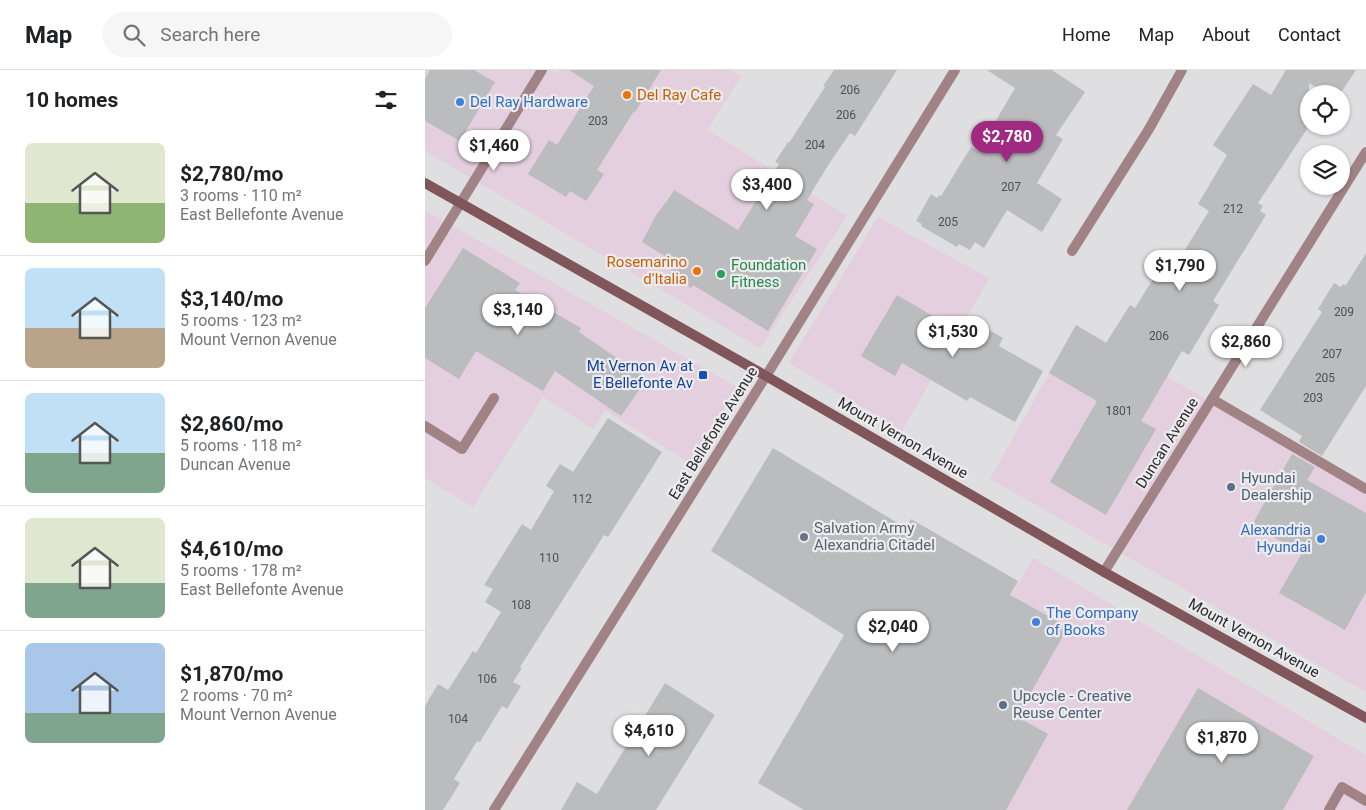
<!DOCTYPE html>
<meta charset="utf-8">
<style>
:root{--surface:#fff;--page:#f6f6f6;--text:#202124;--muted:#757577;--line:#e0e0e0;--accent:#a02982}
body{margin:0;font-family:Roboto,sans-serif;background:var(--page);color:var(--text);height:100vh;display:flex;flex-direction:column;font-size:19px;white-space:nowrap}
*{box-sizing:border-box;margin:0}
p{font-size:16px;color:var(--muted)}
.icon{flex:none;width:28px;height:28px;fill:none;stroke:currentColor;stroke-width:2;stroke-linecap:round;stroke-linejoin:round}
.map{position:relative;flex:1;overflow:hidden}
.details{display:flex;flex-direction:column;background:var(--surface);width:425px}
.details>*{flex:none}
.fabs{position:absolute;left:875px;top:15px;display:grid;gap:10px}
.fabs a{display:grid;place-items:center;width:50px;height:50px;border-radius:50%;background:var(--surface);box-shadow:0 1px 4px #0004;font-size:25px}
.price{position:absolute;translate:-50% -42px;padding:0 11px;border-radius:18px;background:#fff;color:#222;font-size:16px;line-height:32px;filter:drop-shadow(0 1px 2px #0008)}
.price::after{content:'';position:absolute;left:50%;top:30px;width:15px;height:11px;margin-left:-8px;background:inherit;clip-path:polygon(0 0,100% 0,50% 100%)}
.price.on{background:var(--accent);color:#fff}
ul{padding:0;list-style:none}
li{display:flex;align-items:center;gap:15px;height:125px;padding:0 25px}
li+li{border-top:1px solid var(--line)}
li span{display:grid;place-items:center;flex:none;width:140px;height:100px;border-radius:8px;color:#555}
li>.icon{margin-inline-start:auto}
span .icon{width:60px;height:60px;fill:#fffc;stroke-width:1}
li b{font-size:21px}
h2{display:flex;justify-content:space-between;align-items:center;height:60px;padding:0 25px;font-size:21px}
header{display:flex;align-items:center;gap:30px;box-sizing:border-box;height:70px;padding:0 25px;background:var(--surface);border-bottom:1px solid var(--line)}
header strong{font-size:24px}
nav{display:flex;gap:28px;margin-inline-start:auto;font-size:18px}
.search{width:350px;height:45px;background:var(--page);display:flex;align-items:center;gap:12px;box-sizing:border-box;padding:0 18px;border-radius:28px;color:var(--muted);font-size:19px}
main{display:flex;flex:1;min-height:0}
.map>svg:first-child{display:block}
</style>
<header>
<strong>Map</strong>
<div class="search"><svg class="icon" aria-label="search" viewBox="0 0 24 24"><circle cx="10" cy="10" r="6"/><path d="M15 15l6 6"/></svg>Search here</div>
<nav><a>Home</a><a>Map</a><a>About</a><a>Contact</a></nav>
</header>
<main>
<section class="details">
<h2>10 homes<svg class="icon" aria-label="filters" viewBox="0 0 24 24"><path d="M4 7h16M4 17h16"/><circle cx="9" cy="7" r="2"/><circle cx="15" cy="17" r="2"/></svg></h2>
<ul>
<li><span style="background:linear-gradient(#dfe7d0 60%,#8fb573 0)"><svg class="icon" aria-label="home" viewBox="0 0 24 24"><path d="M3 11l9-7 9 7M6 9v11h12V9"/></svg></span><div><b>$2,780/mo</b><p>3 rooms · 110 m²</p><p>East Bellefonte Avenue</p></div></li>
<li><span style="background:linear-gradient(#bfe0f5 60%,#b9a48a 0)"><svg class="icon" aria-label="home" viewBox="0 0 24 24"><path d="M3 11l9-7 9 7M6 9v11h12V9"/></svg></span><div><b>$3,140/mo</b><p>5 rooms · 123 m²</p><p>Mount Vernon Avenue</p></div></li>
<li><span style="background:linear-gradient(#bfe0f5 60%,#7fa58c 0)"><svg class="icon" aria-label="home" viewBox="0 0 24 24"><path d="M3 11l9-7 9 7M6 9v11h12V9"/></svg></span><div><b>$2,860/mo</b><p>5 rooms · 118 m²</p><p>Duncan Avenue</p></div></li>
<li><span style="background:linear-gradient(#dfe7d0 65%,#7fa58c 0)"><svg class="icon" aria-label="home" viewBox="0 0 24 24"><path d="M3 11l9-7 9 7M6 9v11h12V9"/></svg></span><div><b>$4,610/mo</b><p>5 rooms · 178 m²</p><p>East Bellefonte Avenue</p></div></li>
<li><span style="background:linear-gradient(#a9c7e8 70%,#7fa58c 0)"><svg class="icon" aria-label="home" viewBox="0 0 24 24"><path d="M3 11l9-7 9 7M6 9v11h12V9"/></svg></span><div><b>$1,870/mo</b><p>2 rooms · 70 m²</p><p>Mount Vernon Avenue</p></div></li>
</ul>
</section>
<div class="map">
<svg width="941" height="740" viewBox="0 0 941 740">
<rect width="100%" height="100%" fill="#dfdfe2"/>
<g fill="#e3cfdd">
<path d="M 0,0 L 126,0 L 132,4 L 134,0 L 306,0 L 316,6 L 283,60 L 422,146 L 335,278 L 0,81 Z"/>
<path d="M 0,140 L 312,317 L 266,394 L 180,340 L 168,359 L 118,327 L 48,437 L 0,408 Z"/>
<path d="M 453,147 L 564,208 L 477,361 L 364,293 Z"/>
<path d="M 651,255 L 794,336 L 941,423 L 941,622 L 565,409 Z"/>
<path d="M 608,488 L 941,685 L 941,740 L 463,740 Z"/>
</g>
<g fill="#bbbcbe">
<path d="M 5,0 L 49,0 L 70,12 L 35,71 L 0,51 L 0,9 Z"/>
<path d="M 144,0 L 236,0 L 210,42 L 209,41 L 172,100 L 179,104 L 161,131 L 145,121 L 141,127 L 103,104 L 124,70 L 132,75 L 169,16 Z"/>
<path d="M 409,0 L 472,0 L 430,66 L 425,63 L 402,97 L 382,130 L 389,134 L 370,166 L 392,179 L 343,261 L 268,215 L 266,218 L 244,204 L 251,193 L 217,172 L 231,145 L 242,131 L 249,120 L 313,160 L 354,94 L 350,92 L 363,72 L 364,73 L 400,17 L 398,16 Z"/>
<path d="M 562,0 L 627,0 L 660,22 L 631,65 L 638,69 L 612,113 L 637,129 L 617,162 L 582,140 L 559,178 L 550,172 L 545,180 L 534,174 L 532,177 L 496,156 L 497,154 L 491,151 L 506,124 L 512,128 L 514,125 L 516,126 L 546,77 L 553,81 L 590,18 Z"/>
<path d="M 861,0 L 931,0 L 915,24 L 902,24 L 884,13 L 884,56 L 833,133 L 838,136 L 835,141 L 841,145 L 788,231 L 794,235 L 764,285 L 757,281 L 716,351 L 731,359 L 681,445 L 625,412 L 672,331 L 624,303 L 651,255 L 681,273 L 705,235 L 710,238 L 738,193 L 748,199 L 784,141 L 773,134 L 802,85 L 788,75 L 828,14 L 846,25 Z"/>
<path d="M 38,178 L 95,213 L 90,220 L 156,258 L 154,262 L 222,309 L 196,346 L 130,301 L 118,321 L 51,281 L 34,309 L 0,288 L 0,238 Z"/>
<path d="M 941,183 L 941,316 L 897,386 L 874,372 L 877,366 L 835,340 L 897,242 L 893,239 L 909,213 L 916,217 L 918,214 L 921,215 Z"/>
<path d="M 472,225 L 537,263 L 545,249 L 578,268 L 574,276 L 618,301 L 590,352 L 545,327 L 542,331 L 477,293 L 470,306 L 436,286 Z"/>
<path d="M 183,348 L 237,382 L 183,467 L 179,465 L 95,597 L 97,598 L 88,612 L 96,616 L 82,639 L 77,636 L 55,672 L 52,671 L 29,709 L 35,713 L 18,740 L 0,740 L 0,636 L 13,614 L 23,620 L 48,581 L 51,583 L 76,542 L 60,532 L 68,519 L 59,515 L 97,454 L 106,460 L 129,421 L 121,416 L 135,394 L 148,402 Z"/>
<path d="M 348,378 L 481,458 L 486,449 L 593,511 L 585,525 L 643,557 L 592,647 L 623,664 L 581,740 L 379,740 L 333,713 L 419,565 L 286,481 Z"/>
<path d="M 867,384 L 890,397 L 882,410 L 941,443 L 941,522 L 920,560 L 854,523 L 877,483 L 827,455 Z"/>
<path d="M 240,613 L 290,645 L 231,740 L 136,740 L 152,712 L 172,724 Z"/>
<path d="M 773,618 L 889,686 L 858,740 L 702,740 Z"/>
</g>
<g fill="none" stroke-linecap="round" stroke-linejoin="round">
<g stroke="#a18385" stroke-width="10">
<path d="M 647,181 L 724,59 L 757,0"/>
<path d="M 787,329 L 941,419"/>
<path d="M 0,356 L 37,379 L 69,328"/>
<path d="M 904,740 L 917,717 L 941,731"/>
</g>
<g stroke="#a18385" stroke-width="10">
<path d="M 0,191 L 117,0"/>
<path d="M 679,502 L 941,82"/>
<path d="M 69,740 L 341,306 L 530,0"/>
</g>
<path stroke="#81565b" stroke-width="10" d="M 0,113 L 341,306 L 679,502 L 941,648"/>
</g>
<g fill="#e8710a" stroke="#ececef" stroke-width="2">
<circle cx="202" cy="25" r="5"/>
<circle cx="272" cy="201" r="5"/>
</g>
<g fill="#3f7fe0" stroke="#ececef" stroke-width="2">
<circle cx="35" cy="32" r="5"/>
<circle cx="896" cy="469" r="5"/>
<circle cx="611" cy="552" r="5"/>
</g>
<circle fill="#2e9e5b" stroke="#ececef" stroke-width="2" cx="296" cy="204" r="5"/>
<rect fill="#1a4fb4" stroke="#ececef" stroke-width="2" x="273" y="300" width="10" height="10" rx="2.5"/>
<g fill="#5c6f8a" stroke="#ececef" stroke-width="2">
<circle cx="806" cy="417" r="5"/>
<circle cx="578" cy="635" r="5"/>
</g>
<circle fill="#6b7280" stroke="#ececef" stroke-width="2" cx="379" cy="467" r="5"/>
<g text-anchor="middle" stroke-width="4.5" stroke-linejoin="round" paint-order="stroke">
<g font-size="12" fill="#4f4f50">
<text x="425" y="24">206</text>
<text x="421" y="49">206</text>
<text x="173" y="55">203</text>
<text x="390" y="79">204</text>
<text x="586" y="121">207</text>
<text x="808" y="143">212</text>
<text x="523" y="156">205</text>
<text x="919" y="246">209</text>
<text x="734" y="270">206</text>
<text x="907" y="288">207</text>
<text x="900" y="312">205</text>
<text x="888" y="332">203</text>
<text x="694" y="345">1801</text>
<text x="157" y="433">112</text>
<text x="124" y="492">110</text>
<text x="96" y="539">108</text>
<text x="62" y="613">106</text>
<text x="33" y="653">104</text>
</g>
<g font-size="15" fill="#c56008" stroke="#ececef" text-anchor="start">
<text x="212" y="30">Del Ray Cafe</text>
<text x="262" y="197" text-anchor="end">Rosemarino<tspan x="262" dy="17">d'Italia</tspan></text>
</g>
<g font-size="15" fill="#366cbe" stroke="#ececef" text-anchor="start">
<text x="45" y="37">Del Ray Hardware</text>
<text x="886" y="465" text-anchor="end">Alexandria<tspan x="886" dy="17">Hyundai</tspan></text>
<text x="621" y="548">The Company<tspan x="621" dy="17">of Books</tspan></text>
</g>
<g font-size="15" fill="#27864d" stroke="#ececef" text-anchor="start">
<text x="306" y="200">Foundation<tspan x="306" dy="17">Fitness</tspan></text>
</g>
<g font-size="15" fill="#164399" stroke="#ececef" text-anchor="end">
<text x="268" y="301">Mt Vernon Av at<tspan x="268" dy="17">E Bellefonte Av</tspan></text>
</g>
<g font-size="15" fill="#2b2b2c" stroke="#ececef">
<text transform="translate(288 363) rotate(-58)" y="5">East Bellefonte Avenue</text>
<text transform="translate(478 368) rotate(30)" y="5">Mount Vernon Avenue</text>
<text transform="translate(742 373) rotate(-58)" y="5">Duncan Avenue</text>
<text transform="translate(829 568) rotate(29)" y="5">Mount Vernon Avenue</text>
</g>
<g font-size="15" fill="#4e5e75" stroke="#ececef" text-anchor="start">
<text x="816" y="413">Hyundai<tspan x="816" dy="17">Dealership</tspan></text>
<text x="588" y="631">Upcycle - Creative<tspan x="588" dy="17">Reuse Center</tspan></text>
</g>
<g font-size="15" fill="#5b616d" stroke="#ececef" text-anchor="start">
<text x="389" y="463">Salvation Army<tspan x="389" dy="17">Alexandria Citadel</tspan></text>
</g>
</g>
</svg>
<div class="fabs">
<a><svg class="icon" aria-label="locate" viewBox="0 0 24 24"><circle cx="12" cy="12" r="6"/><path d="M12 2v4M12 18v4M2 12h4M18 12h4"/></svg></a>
<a><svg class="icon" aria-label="layers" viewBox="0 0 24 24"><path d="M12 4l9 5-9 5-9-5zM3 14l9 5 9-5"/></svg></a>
</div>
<b class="price on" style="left:582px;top:93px">$2,780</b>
<b class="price" style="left:69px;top:102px">$1,460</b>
<b class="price" style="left:342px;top:141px">$3,400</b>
<b class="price" style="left:755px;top:222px">$1,790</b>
<b class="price" style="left:93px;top:266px">$3,140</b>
<b class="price" style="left:528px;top:288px">$1,530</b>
<b class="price" style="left:821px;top:298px">$2,860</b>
<b class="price" style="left:468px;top:583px">$2,040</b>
<b class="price" style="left:224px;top:687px">$4,610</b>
<b class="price" style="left:797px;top:694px">$1,870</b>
</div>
</main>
